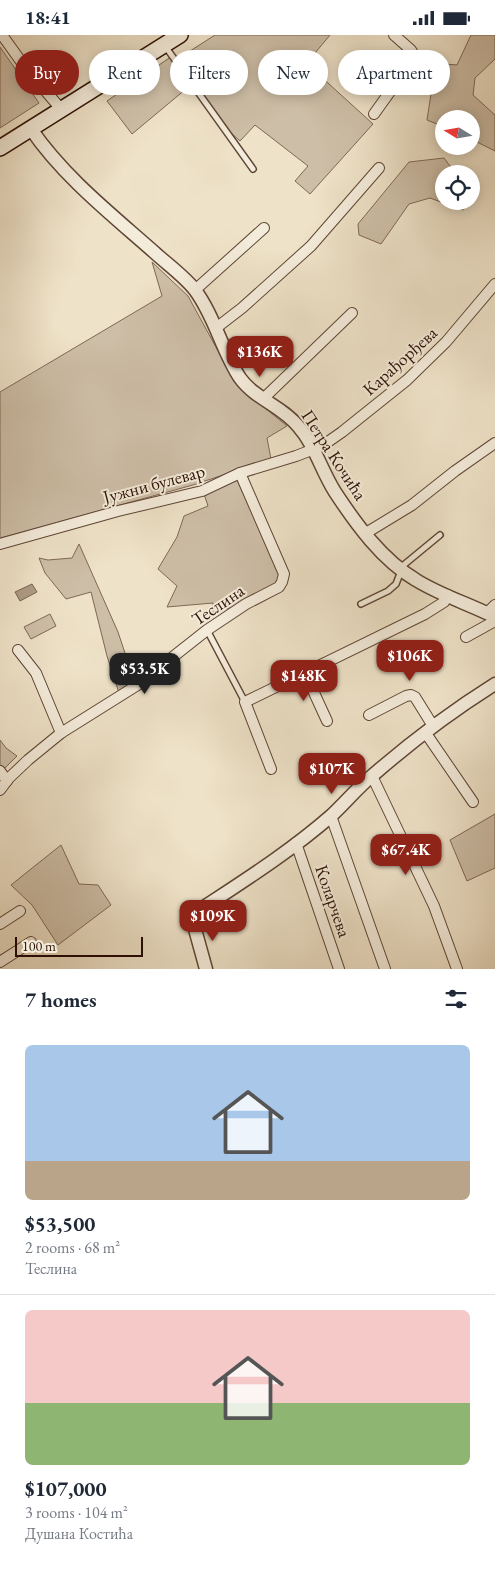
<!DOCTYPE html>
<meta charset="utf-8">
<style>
:root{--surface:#fff;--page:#f6f6f7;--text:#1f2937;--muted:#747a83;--line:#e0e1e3;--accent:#8f2418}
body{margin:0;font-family:"EB Garamond",serif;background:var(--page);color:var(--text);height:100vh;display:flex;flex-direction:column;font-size:19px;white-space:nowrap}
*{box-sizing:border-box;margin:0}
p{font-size:16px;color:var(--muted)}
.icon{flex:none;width:28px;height:28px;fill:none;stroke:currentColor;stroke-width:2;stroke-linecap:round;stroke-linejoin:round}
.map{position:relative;height:934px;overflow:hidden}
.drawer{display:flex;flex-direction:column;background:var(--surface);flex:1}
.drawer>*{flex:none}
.banner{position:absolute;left:15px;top:15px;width:465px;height:45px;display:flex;gap:10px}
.needle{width:32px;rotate:281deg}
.buttons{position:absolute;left:435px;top:75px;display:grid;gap:10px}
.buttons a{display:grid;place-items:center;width:45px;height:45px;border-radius:50%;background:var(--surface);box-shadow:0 2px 12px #0003;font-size:25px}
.scale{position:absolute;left:15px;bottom:12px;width:128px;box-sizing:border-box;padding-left:5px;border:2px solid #2e1104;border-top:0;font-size:14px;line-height:18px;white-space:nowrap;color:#2e1104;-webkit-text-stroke:4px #f4ecdb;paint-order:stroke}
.price{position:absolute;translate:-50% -42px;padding:0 11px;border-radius:10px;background:var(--accent);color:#fff;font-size:16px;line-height:32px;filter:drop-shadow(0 1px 2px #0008)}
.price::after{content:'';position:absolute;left:50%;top:30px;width:15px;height:11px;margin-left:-8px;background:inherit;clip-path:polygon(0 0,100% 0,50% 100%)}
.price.active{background:#222;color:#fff}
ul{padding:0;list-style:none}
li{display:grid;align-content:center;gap:10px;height:265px;padding:0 25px}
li+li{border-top:1px solid var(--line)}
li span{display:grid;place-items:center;height:155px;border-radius:8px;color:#555}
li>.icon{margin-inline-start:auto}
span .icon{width:90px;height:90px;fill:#fffc;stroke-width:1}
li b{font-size:21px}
h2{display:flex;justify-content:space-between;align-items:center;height:60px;padding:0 25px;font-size:21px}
.pill{padding:0 18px;border-radius:22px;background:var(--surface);box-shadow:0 2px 12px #0003;font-size:18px;line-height:45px}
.pill.active{background:var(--accent);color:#fff}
.status{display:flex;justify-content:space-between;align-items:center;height:35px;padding:0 25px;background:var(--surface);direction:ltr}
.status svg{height:14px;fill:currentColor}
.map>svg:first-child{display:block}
</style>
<div class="status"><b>18:41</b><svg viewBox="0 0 49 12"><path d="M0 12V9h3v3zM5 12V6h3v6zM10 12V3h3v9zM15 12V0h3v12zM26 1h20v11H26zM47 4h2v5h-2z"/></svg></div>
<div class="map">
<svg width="495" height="934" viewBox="0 0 495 934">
<rect width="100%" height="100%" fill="#eee2c8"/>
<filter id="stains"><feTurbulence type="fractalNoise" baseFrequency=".004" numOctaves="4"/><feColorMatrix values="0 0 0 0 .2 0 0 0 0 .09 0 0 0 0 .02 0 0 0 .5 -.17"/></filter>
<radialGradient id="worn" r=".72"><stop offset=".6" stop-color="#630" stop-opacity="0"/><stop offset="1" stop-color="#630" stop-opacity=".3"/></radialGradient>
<g fill="#cdbea7" stroke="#7e6856">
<path d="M 215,0 L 330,0 L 301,35 L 317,38 L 373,89 L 310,159 L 295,146 L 308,131 L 255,90 L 240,106 L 219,87 L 192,49 L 132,99 L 107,66 L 172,21 L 176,25 Z"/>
<path d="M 471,0 L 495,0 L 495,24 L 475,43 L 473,60 L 495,80 L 495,116 L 471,104 L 471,84 L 444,84 L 444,92 L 427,85 L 431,59 L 401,41 L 412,26 L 457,30 Z"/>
<path d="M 0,12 L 39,68 L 0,93 Z"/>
<path d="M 444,123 L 456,139 L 444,139 L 444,166 L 470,166 L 463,175 L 430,163 L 409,169 L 381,209 L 359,200 L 358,189 L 409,127 Z"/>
<path d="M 152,227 L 188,261 L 223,325 L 242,354 L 287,391 L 267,403 L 271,424 L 193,450 L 0,503 L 0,357 L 162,261 Z"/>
<path d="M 237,445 L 284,539 L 282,547 L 246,569 L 213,577 L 213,568 L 167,572 L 177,551 L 158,534 L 177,502 L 184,481 L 208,471 L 204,459 Z"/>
<path d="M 79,509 L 118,597 L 136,651 L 120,661 L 107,621 L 91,557 L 66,564 L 45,538 L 39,523 L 48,525 L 72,523 Z"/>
<path d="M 50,579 L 56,591 L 31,604 L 24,592 Z"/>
<path d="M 0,705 L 6,713 L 17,721 L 3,735 L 0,730 Z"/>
<path d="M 495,779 L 495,833 L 467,846 L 450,805 Z"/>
<path d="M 61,810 L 79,849 L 98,850 L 111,870 L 58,910 L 32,870 L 11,850 Z"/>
</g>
<path fill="#ad9b85" stroke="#7a6451" d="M 32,549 L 37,557 L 20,566 L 15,557 Z"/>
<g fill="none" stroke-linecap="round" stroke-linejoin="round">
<g stroke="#5e4535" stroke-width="8">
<g id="service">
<path d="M 165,11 L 253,134"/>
<path d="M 400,533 L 440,500"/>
<path d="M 361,569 L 388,556 L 396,549 L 401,536"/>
<path d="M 207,595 L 245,667"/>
</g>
</g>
<g stroke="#5e4535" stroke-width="12">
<g id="minor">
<path d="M 2,0 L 25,32 L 61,74"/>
<path d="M 374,79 L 412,26 L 414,20 L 411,15 L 394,0"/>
<path d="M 195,255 L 264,193"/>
<path d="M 216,293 L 242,273 L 311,211 L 379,133"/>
<path d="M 264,363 L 352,278"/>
<path d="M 366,498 L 412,470 L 455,436 L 495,408"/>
<path d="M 0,509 L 118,476 L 202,456 L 240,438 L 296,421 L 322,411 L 342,397 L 407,345 L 446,307 L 495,249"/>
<path d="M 487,578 L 495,570"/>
<path d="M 466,602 L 495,586"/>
<path d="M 18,615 L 36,638 L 61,698"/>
<path d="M 305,638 L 327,686"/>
<path d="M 369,680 L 406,661 L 411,660 L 415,662 L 433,691"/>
<path d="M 425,697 L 473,767"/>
<path d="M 271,734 L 245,667 L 425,579 L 444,567 L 448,560"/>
<path d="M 0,736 L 7,746"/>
<path d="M 372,741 L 434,871 L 457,934"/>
<path d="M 0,755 L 9,743 L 28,725 L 61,698 L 136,651 L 207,595 L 246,569 L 279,552 L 282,547 L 284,539 L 240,438"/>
<path d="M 331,781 L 385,934"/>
<path d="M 296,808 L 339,934"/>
<path d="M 0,889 L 20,876"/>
<path d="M 0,927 L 31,907"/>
</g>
</g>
<g stroke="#5e4535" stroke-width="15">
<g id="tertiary">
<path d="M 31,94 C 63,141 111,179 154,217 C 167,229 184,241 195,255 C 215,282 222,316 240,343 C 255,364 282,371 298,391 C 315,410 321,435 335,457 C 356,489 382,525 416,545 C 440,560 469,569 495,582"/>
<path d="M 206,934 L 193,887 L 195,878 C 242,847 290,817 332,780 C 346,767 358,752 373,740 C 411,707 452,676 495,649"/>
</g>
</g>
<g stroke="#2e1104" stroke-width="18">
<path id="secondary" d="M 0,113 L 180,0"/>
</g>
<use href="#service" stroke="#f4ecdb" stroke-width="5"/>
<use href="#minor" stroke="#f4ecdb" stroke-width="10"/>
<use href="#tertiary" stroke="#f4ecdb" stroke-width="12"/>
<use href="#secondary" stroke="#f4ecdb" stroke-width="15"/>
</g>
<g text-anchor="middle" stroke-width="4" stroke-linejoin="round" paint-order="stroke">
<g font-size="18" fill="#2e1104" stroke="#f4ecdb">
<text transform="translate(400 326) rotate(-42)" y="6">Карађорђева</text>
<text transform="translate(334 420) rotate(57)" y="6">Петра Кочића</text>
<text transform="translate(154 449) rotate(-15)" y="6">Јужни булевар</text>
<text transform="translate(218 570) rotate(-34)" y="6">Теслина</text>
<text transform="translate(333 866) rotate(71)" y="6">Коларчева</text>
</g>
</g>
<rect width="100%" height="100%" filter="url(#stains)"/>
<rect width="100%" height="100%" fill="url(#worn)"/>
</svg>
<div class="buttons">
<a><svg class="needle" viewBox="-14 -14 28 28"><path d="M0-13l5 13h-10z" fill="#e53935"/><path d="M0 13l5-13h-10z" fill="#747a83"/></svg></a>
<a><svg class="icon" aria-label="locate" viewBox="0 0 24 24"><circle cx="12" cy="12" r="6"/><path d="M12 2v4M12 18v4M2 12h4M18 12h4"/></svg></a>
</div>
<div class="scale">100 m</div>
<b class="price" style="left:260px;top:343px">$136K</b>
<b class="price" style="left:410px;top:647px">$106K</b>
<b class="price active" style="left:145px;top:660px">$53.5K</b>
<b class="price" style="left:304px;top:667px">$148K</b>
<b class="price" style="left:332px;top:760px">$107K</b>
<b class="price" style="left:406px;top:841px">$67.4K</b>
<b class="price" style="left:213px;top:907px">$109K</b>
<div class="banner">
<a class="pill active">Buy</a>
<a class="pill">Rent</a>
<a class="pill">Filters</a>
<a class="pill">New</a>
<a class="pill">Apartment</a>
</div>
</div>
<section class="drawer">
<h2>7 homes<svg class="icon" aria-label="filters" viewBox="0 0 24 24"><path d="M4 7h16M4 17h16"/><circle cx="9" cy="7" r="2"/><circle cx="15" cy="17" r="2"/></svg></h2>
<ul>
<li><span style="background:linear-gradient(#a9c7e8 75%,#b9a48a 0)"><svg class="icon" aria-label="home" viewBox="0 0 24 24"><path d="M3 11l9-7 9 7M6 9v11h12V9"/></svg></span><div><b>$53,500</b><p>2 rooms · 68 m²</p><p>Теслина</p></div></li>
<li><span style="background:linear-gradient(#f6c9c9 60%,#8fb573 0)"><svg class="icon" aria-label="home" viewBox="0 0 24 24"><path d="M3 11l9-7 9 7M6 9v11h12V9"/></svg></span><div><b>$107,000</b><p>3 rooms · 104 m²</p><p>Душана Костића</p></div></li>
</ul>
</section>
